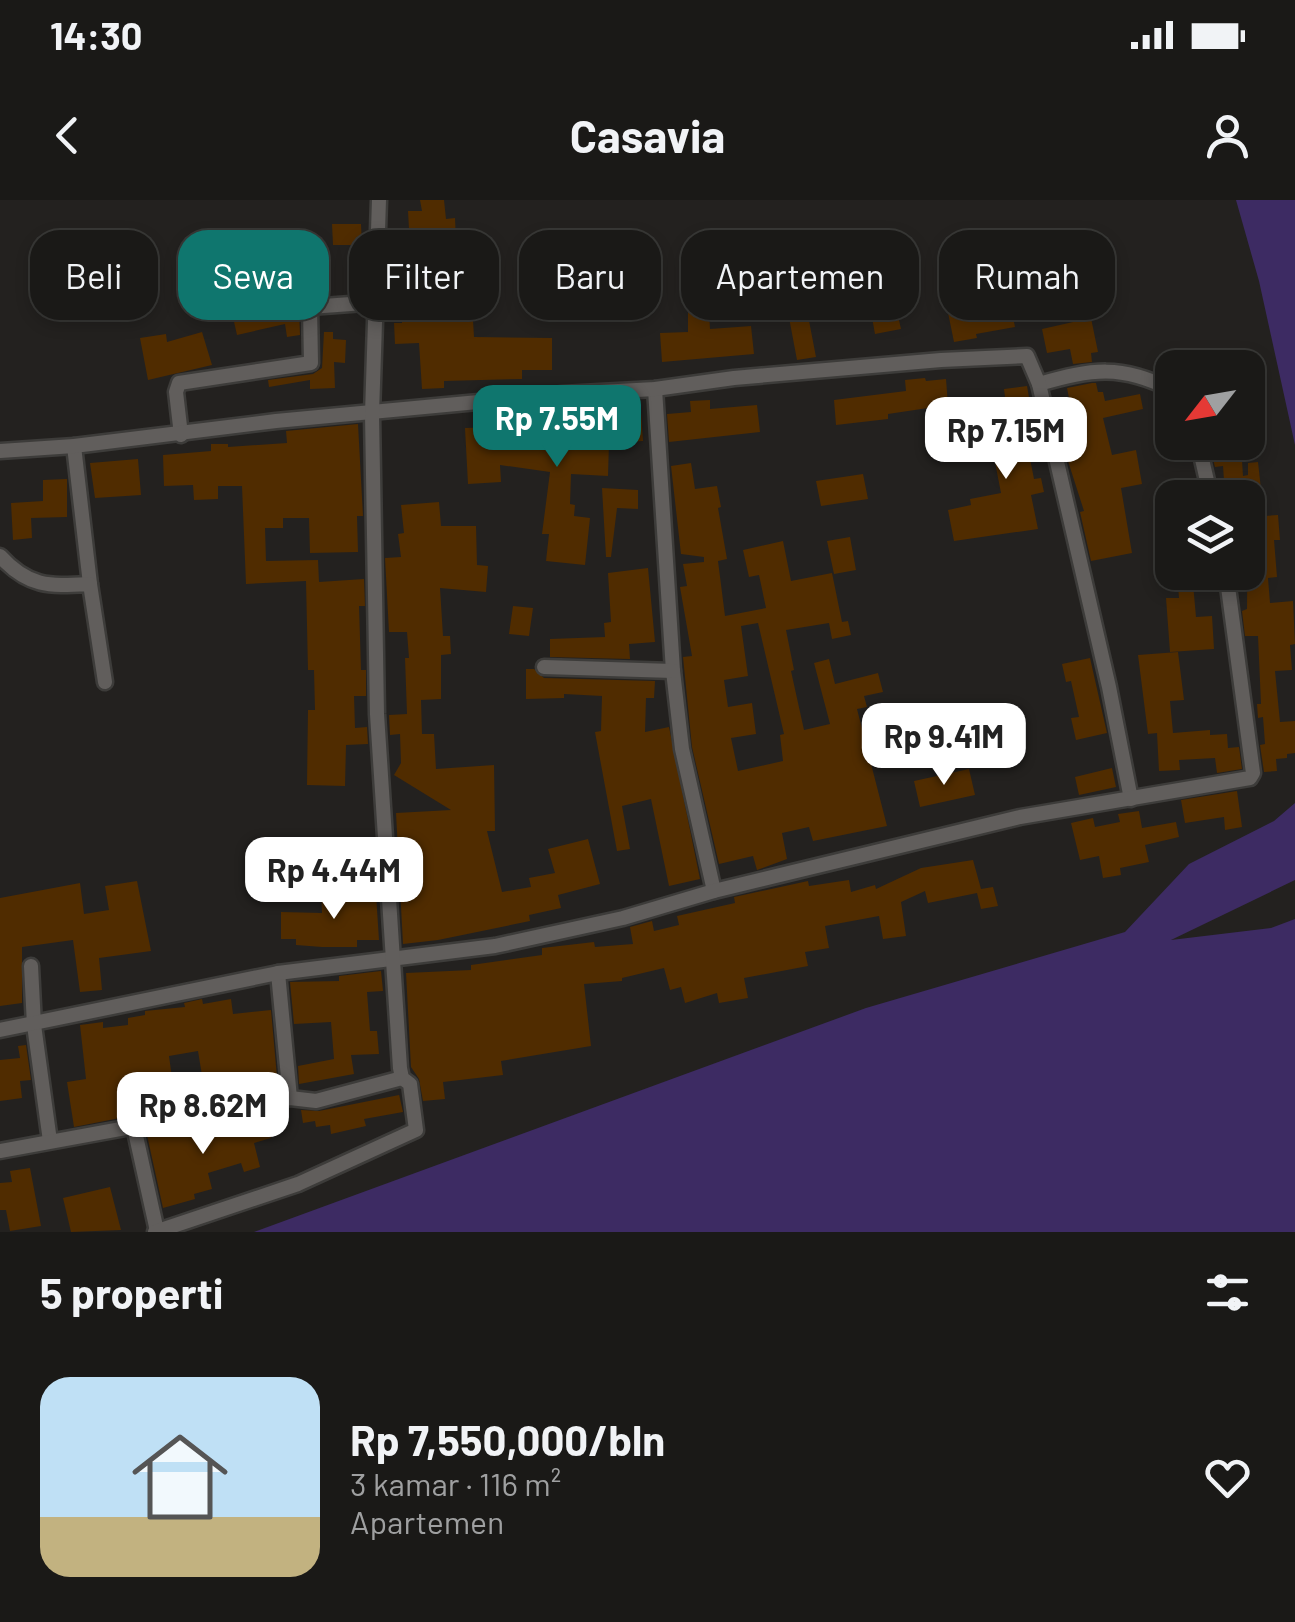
<!DOCTYPE html>
<html lang="id">
<meta charset="utf-8">
<style>
:root{--surface:#1a1917;--page:#232220;--text:#f1f3f6;--muted:#9fa0a1;--line:#383836;--accent:#0f766e}
body{margin:0;font-family:Barlow,sans-serif;background:var(--page);color:var(--text);height:100vh;display:flex;flex-direction:column;font-size:38px;white-space:nowrap}
*{box-sizing:border-box;margin:0}
p{font-size:32px;color:var(--muted)}
.icon{flex:none;width:55px;height:55px;fill:none;stroke:currentColor;stroke-width:2;stroke-linecap:round;stroke-linejoin:round}
.map{position:relative;height:1032px;overflow:hidden}
.side{display:flex;flex-direction:column;background:var(--surface);flex:1}
.side>*{flex:none}
.hud{position:absolute;left:30px;top:30px;width:1235px;height:90px;display:flex;gap:20px}
.needle{width:65px;rotate:239deg}
.fabs{position:absolute;left:1155px;top:150px;display:grid;gap:20px}
.fabs a{display:grid;place-items:center;width:110px;height:110px;border-radius:20px;background:var(--surface);box-shadow:0 5px 15px #0003,0 0 0 2px var(--line);font-size:50px}
.price{position:absolute;translate:-50% -85px;padding:0 22px;border-radius:20px;background:#fff;color:#222;font-size:32px;line-height:65px;filter:drop-shadow(0 2px 5px #0008)}
.price::after{content:'';position:absolute;left:50%;top:60px;width:30px;height:22px;margin-left:-15px;background:inherit;clip-path:polygon(0 0,100% 0,50% 100%)}
.price.selected{background:var(--accent);color:#fff}
ul{padding:0;list-style:none}
li{display:flex;align-items:center;gap:30px;height:250px;padding:0 40px}
li+li{border-top:2px solid var(--line)}
li span{display:grid;place-items:center;flex:none;width:280px;height:200px;border-radius:30px;color:#555}
li>.icon{margin-inline-start:auto}
span .icon{width:120px;height:120px;fill:#fffc;stroke-width:1}
li b{font-size:42px}
h2{display:flex;justify-content:space-between;align-items:center;height:120px;padding:0 40px;font-size:42px}
.chip{padding:0 35px;border-radius:30px;background:var(--surface);box-shadow:0 5px 15px #0003,0 0 0 2px var(--line);font-size:35px;line-height:90px}
.chip.selected{background:var(--accent);color:#fff}
.status{display:flex;justify-content:space-between;align-items:center;height:70px;padding:0 50px;background:var(--surface);direction:ltr}
.status svg{height:28px;fill:currentColor}
header{display:flex;justify-content:space-between;align-items:center;height:130px;padding:0 40px;background:var(--surface);font-size:45px;font-weight:700}
.map>svg:first-child{display:block}
</style>
<div class="status"><b>14:30</b><svg viewBox="0 0 49 12"><path d="M0 12V9h3v3zM5 12V6h3v6zM10 12V3h3v9zM15 12V0h3v12zM26 1h20v11H26zM47 4h2v5h-2z"/></svg></div>
<header><svg class="icon" aria-label="back" viewBox="0 0 24 24"><path d="M15 5l-7 7 7 7"/></svg>Casavia<svg class="icon" aria-label="person" viewBox="0 0 24 24"><circle cx="12" cy="8" r="4"/><path d="M4 21q1-7 8-7t8 7"/></svg></header>
<div class="map">
<svg width="1295" height="1032" viewBox="0 0 1295 1032">
<rect width="100%" height="100%" fill="#23211f"/>
<g fill="#3d2b63">
<path d="M 1236,0 L 1295,0 L 1295,245 L 1259,81 Z"/>
<path d="M 1295,603 L 1295,680 L 1171,740 L 1271,728 L 1295,719 L 1295,1032 L 254,1032 L 866,808 L 1125,732 L 1189,664 L 1274,621 Z"/>
</g>
<g fill="#502c00" fill-rule="evenodd">
<path d="M 420,0 L 444,0 L 446,19 L 455,18 L 456,40 L 488,40 L 488,53 L 466,54 L 466,82 L 489,80 L 491,101 L 472,103 L 474,137 L 552,138 L 552,170 L 522,170 L 522,179 L 444,181 L 444,188 L 422,189 L 419,143 L 395,144 L 394,123 L 402,123 L 401,92 L 405,92 L 406,68 L 413,69 L 413,29 L 409,29 L 408,11 L 422,11 Z"/>
<path d="M 332,24 L 361,24 L 362,45 L 333,45 Z"/>
<path d="M 278,64 L 295,65 L 293,97 L 296,111 L 299,110 L 300,135 L 287,137 L 285,124 L 237,135 L 230,104 L 255,99 L 277,98 Z"/>
<path d="M 688,71 L 701,71 L 701,93 L 708,93 L 710,129 L 751,126 L 754,154 L 662,162 L 660,133 L 688,132 Z"/>
<path d="M 800,74 L 816,157 L 797,160 L 787,107 L 740,116 L 736,95 L 783,86 L 781,78 Z"/>
<path d="M 968,94 L 969,99 L 996,94 L 997,100 L 1009,97 L 1015,127 L 976,134 L 977,138 L 954,142 L 945,98 Z"/>
<path d="M 896,107 L 901,129 L 875,134 L 871,112 Z"/>
<path d="M 1091,118 L 1098,152 L 1091,153 L 1092,162 L 1073,164 L 1070,149 L 1047,153 L 1042,129 Z"/>
<path d="M 202,132 L 212,165 L 148,180 L 140,138 L 166,134 L 167,142 Z"/>
<path d="M 324,132 L 333,132 L 333,139 L 346,140 L 345,163 L 334,162 L 335,188 L 310,189 L 310,180 L 269,187 L 268,180 L 313,174 L 322,168 Z"/>
<path d="M 925,178 L 926,181 L 946,179 L 948,205 L 888,214 L 888,219 L 836,225 L 834,200 L 906,191 L 905,180 Z"/>
<path d="M 1092,183 L 1096,183 L 1098,192 L 1103,192 L 1105,201 L 1140,194 L 1143,209 L 1103,218 L 1112,255 L 1136,250 L 1142,284 L 1121,288 L 1132,353 L 1091,361 L 1080,312 L 1084,311 L 1068,261 L 1071,261 L 1060,200 L 1069,198 L 1067,188 Z"/>
<path d="M 1027,186 L 1032,214 L 1035,214 L 1040,235 L 1026,238 L 1034,279 L 1041,278 L 1044,292 L 1031,295 L 1038,329 L 954,341 L 948,310 L 971,305 L 970,299 L 1001,293 L 994,257 L 1012,253 L 1004,189 Z"/>
<path d="M 710,200 L 710,209 L 757,205 L 760,232 L 669,242 L 667,214 L 691,212 L 690,201 Z"/>
<path d="M 619,202 L 619,213 L 641,212 L 643,241 L 609,243 L 608,276 L 571,274 L 570,304 L 575,305 L 574,316 L 590,318 L 585,365 L 546,361 L 549,334 L 542,334 L 550,272 L 500,265 L 501,282 L 468,284 L 465,228 L 498,227 L 499,242 L 562,246 L 562,225 L 595,225 L 595,218 L 599,218 L 599,203 Z"/>
<path d="M 358,224 L 363,316 L 357,316 L 358,352 L 310,353 L 309,318 L 283,318 L 283,328 L 265,328 L 266,361 L 318,360 L 319,382 L 364,379 L 365,406 L 359,406 L 361,470 L 366,470 L 366,496 L 354,496 L 355,528 L 367,527 L 368,544 L 346,545 L 345,586 L 307,585 L 308,510 L 315,510 L 314,470 L 308,470 L 306,381 L 246,384 L 242,286 L 218,286 L 218,299 L 194,300 L 193,285 L 164,286 L 163,255 L 211,251 L 211,244 L 228,244 L 228,247 L 287,243 L 286,231 Z"/>
<path d="M 1241,244 L 1243,276 L 1248,275 L 1248,263 L 1258,262 L 1264,316 L 1278,315 L 1280,340 L 1274,340 L 1277,377 L 1268,378 L 1270,403 L 1293,401 L 1295,444 L 1290,445 L 1292,470 L 1275,471 L 1280,522 L 1295,521 L 1295,553 L 1287,554 L 1287,558 L 1276,559 L 1277,571 L 1264,572 L 1260,545 L 1265,544 L 1263,517 L 1258,518 L 1257,504 L 1261,504 L 1258,436 L 1245,436 L 1242,411 L 1247,409 L 1248,293 L 1225,295 L 1223,266 L 1215,267 L 1214,263 L 1213,246 Z"/>
<path d="M 138,259 L 141,295 L 95,298 L 90,263 Z"/>
<path d="M 691,263 L 695,289 L 717,286 L 721,307 L 718,308 L 727,359 L 718,361 L 725,416 L 766,408 L 759,375 L 749,377 L 743,350 L 783,341 L 791,381 L 832,373 L 842,422 L 848,421 L 851,435 L 832,439 L 829,423 L 786,430 L 794,470 L 791,471 L 804,530 L 830,524 L 814,463 L 829,459 L 835,484 L 878,473 L 883,492 L 864,496 L 867,507 L 857,509 L 887,626 L 813,641 L 809,627 L 782,633 L 787,659 L 757,670 L 753,656 L 719,664 L 692,547 L 683,457 L 692,456 L 680,387 L 687,386 L 683,364 L 704,362 L 704,357 L 681,354 L 671,266 ZM 758,423 L 784,534 L 780,535 L 783,561 L 738,571 L 731,538 L 756,534 L 752,503 L 728,507 L 724,480 L 748,476 L 741,426 Z"/>
<path d="M 863,274 L 868,299 L 821,306 L 816,281 Z"/>
<path d="M 67,279 L 67,317 L 31,318 L 32,338 L 13,340 L 11,303 L 43,301 L 43,280 Z"/>
<path d="M 602,288 L 638,290 L 638,309 L 617,308 L 611,357 L 606,357 Z"/>
<path d="M 439,302 L 441,326 L 476,326 L 477,365 L 488,366 L 486,392 L 440,388 L 443,436 L 450,436 L 451,454 L 441,455 L 441,499 L 421,500 L 422,534 L 434,534 L 436,569 L 494,565 L 495,631 L 487,631 L 502,692 L 531,687 L 529,678 L 555,673 L 548,649 L 588,639 L 600,684 L 558,695 L 561,708 L 529,715 L 530,721 L 438,740 L 403,744 L 396,613 L 451,610 L 394,575 L 401,563 L 400,534 L 390,535 L 389,515 L 407,514 L 405,458 L 409,458 L 407,432 L 389,432 L 385,358 L 401,357 L 398,334 L 404,333 L 401,305 Z"/>
<path d="M 1172,302 L 1172,351 L 1164,352 L 1158,303 Z"/>
<path d="M 850,337 L 856,370 L 834,374 L 827,341 Z"/>
<path d="M 648,368 L 655,442 L 629,444 L 630,459 L 550,457 L 550,439 L 605,437 L 604,423 L 611,422 L 608,373 Z"/>
<path d="M 1177,372 L 1192,372 L 1196,417 L 1212,416 L 1214,449 L 1170,452 L 1166,398 L 1179,398 Z"/>
<path d="M 513,406 L 533,408 L 529,436 L 509,434 Z"/>
<path d="M 1178,452 L 1184,500 L 1170,501 L 1173,533 L 1210,530 L 1210,535 L 1227,534 L 1228,548 L 1239,547 L 1242,569 L 1217,573 L 1215,558 L 1179,560 L 1180,570 L 1159,571 L 1157,533 L 1148,534 L 1138,455 Z"/>
<path d="M 1090,458 L 1107,533 L 1076,540 L 1071,518 L 1079,517 L 1071,481 L 1066,482 L 1062,464 Z"/>
<path d="M 526,469 L 534,469 L 544,478 L 655,481 L 654,498 L 646,498 L 645,532 L 669,527 L 700,679 L 669,686 L 651,599 L 622,606 L 630,649 L 617,651 L 595,532 L 601,531 L 602,496 L 564,494 L 564,498 L 526,499 Z"/>
<path d="M 1112,568 L 1116,587 L 1079,595 L 1075,577 Z"/>
<path d="M 969,569 L 975,595 L 920,607 L 914,581 Z"/>
<path d="M 1237,591 L 1242,627 L 1225,630 L 1224,617 L 1185,623 L 1181,600 Z"/>
<path d="M 1139,611 L 1142,628 L 1176,622 L 1179,637 L 1145,645 L 1149,662 L 1120,668 L 1121,675 L 1103,678 L 1099,656 L 1080,660 L 1071,623 L 1093,618 L 1095,627 L 1120,622 L 1118,614 Z"/>
<path d="M 973,660 L 981,689 L 993,687 L 998,706 L 981,709 L 977,693 L 928,703 L 925,691 L 901,702 L 906,736 L 883,739 L 879,716 L 825,726 L 829,748 L 805,752 L 808,766 L 744,778 L 748,798 L 719,803 L 717,793 L 685,803 L 681,787 L 670,790 L 664,768 L 622,778 L 622,781 L 584,784 L 591,846 L 501,861 L 503,875 L 443,882 L 445,899 L 423,901 L 419,879 L 411,867 L 406,773 L 471,770 L 471,765 L 542,755 L 542,748 L 594,742 L 595,747 L 633,744 L 630,727 L 652,721 L 654,731 L 679,725 L 677,716 L 735,703 L 734,697 L 808,681 L 809,686 L 849,680 L 851,692 L 875,685 L 876,689 L 921,668 Z"/>
<path d="M 137,681 L 151,751 L 99,758 L 102,790 L 80,792 L 73,740 L 22,747 L 22,803 L 0,806 L 0,698 L 80,683 L 84,714 L 109,710 L 105,686 Z"/>
<path d="M 321,691 L 376,694 L 379,740 L 357,740 L 357,747 L 322,747 L 296,745 L 296,739 L 281,739 L 281,712 L 322,713 Z"/>
<path d="M 381,771 L 383,791 L 367,792 L 370,831 L 377,831 L 379,854 L 351,855 L 354,874 L 299,884 L 298,866 L 334,859 L 331,822 L 294,824 L 290,782 L 339,781 L 339,776 Z"/>
<path d="M 202,799 L 203,804 L 231,799 L 233,814 L 271,810 L 278,888 L 268,889 L 266,883 L 226,890 L 227,896 L 206,900 L 198,851 L 169,856 L 176,907 L 74,927 L 67,882 L 86,879 L 80,825 L 103,822 L 103,828 L 128,825 L 128,818 L 145,815 L 145,811 L 185,807 L 184,803 Z"/>
<path d="M 26,845 L 31,880 L 20,881 L 22,898 L 0,901 L 0,860 L 20,858 L 18,846 Z"/>
<path d="M 398,890 L 403,912 L 364,919 L 366,926 L 331,934 L 330,925 L 316,927 L 315,921 L 303,923 L 301,910 L 319,911 L 399,895 Z"/>
<path d="M 264,916 L 271,938 L 254,943 L 260,967 L 244,972 L 241,963 L 208,973 L 212,989 L 194,994 L 195,999 L 163,1008 L 147,935 L 177,930 L 179,937 L 226,922 L 227,926 Z"/>
<path d="M 30,968 L 41,1026 L 10,1031 L 6,1010 L 0,1010 L 0,983 L 12,982 L 10,971 Z"/>
<path d="M 110,987 L 121,1030 L 71,1032 L 63,998 Z"/>
</g>
<g fill="none" stroke-linecap="round" stroke-linejoin="round">
<g stroke="#3d3c3a" stroke-width="19">
<g id="street">
<path d="M 1039,184 C 1092,169 1121,164 1172,190"/>
<path d="M 655,189 L 673,471 L 682,549 L 714,691"/>
<path d="M 181,235 L 176,192 L 179,183 L 311,163 L 310,107 L 378,102"/>
<path d="M 1198,242 L 1211,298"/>
<path d="M 74,246 L 90,384"/>
<path d="M 0,251 L 74,246 L 276,221 L 563,194 L 655,189 L 734,178 L 941,160 L 1027,156 L 1039,184 L 1109,487 L 1131,599"/>
<path d="M 0,356 C 29,388 50,386 90,384 L 105,482"/>
<path d="M 544,467 L 673,471"/>
<path d="M 31,766 L 34,825 L 50,941"/>
<path d="M 278,773 L 290,898"/>
<path d="M 0,830 L 278,773 L 495,746 L 623,718 L 714,691 L 1020,617 L 1250,578 L 1253,573 L 1226,372"/>
<path d="M 134,927 L 157,1031"/>
<path d="M 0,951 L 290,898 L 316,901 L 402,878"/>
<path d="M 155,1032 L 298,984 L 416,930 L 410,884 L 402,878 L 400,868 L 377,514 L 372,214 L 379,0"/>
</g>
</g>
<use href="#street" stroke="#615e5c" stroke-width="14"/>
</g>
</svg>
<div class="fabs">
<a><svg class="needle" viewBox="-14 -14 28 28"><path d="M0-13l5 13h-10z" fill="#e53935"/><path d="M0 13l5-13h-10z" fill="#9fa0a1"/></svg></a>
<a><svg class="icon" aria-label="layers" viewBox="0 0 24 24"><path d="M12 4l9 5-9 5-9-5zM3 14l9 5 9-5"/></svg></a>
</div>
<b class="price selected" style="left:557px;top:270px">Rp 7.55M</b>
<b class="price" style="left:1006px;top:282px">Rp 7.15M</b>
<b class="price" style="left:944px;top:588px">Rp 9.41M</b>
<b class="price" style="left:334px;top:722px">Rp 4.44M</b>
<b class="price" style="left:203px;top:957px">Rp 8.62M</b>
<div class="hud">
<a class="chip">Beli</a>
<a class="chip selected">Sewa</a>
<a class="chip">Filter</a>
<a class="chip">Baru</a>
<a class="chip">Apartemen</a>
<a class="chip">Rumah</a>
</div>
</div>
<section class="side">
<h2>5 properti<svg class="icon" aria-label="filters" viewBox="0 0 24 24"><path d="M4 7h16M4 17h16"/><circle cx="9" cy="7" r="2"/><circle cx="15" cy="17" r="2"/></svg></h2>
<ul>
<li><span style="background:linear-gradient(#bfe0f5 70%,#c2b280 0)"><svg class="icon" aria-label="home" viewBox="0 0 24 24"><path d="M3 11l9-7 9 7M6 9v11h12V9"/></svg></span><div><b>Rp 7,550,000/bln</b><p>3 kamar · 116 m²</p><p>Apartemen</p></div><svg class="icon" aria-label="heart" viewBox="0 0 24 24"><path d="M12 20l-8-8c-3-5 5-10 8-4 3-6 11-1 8 4z"/></svg></li>
</ul>
</section>
